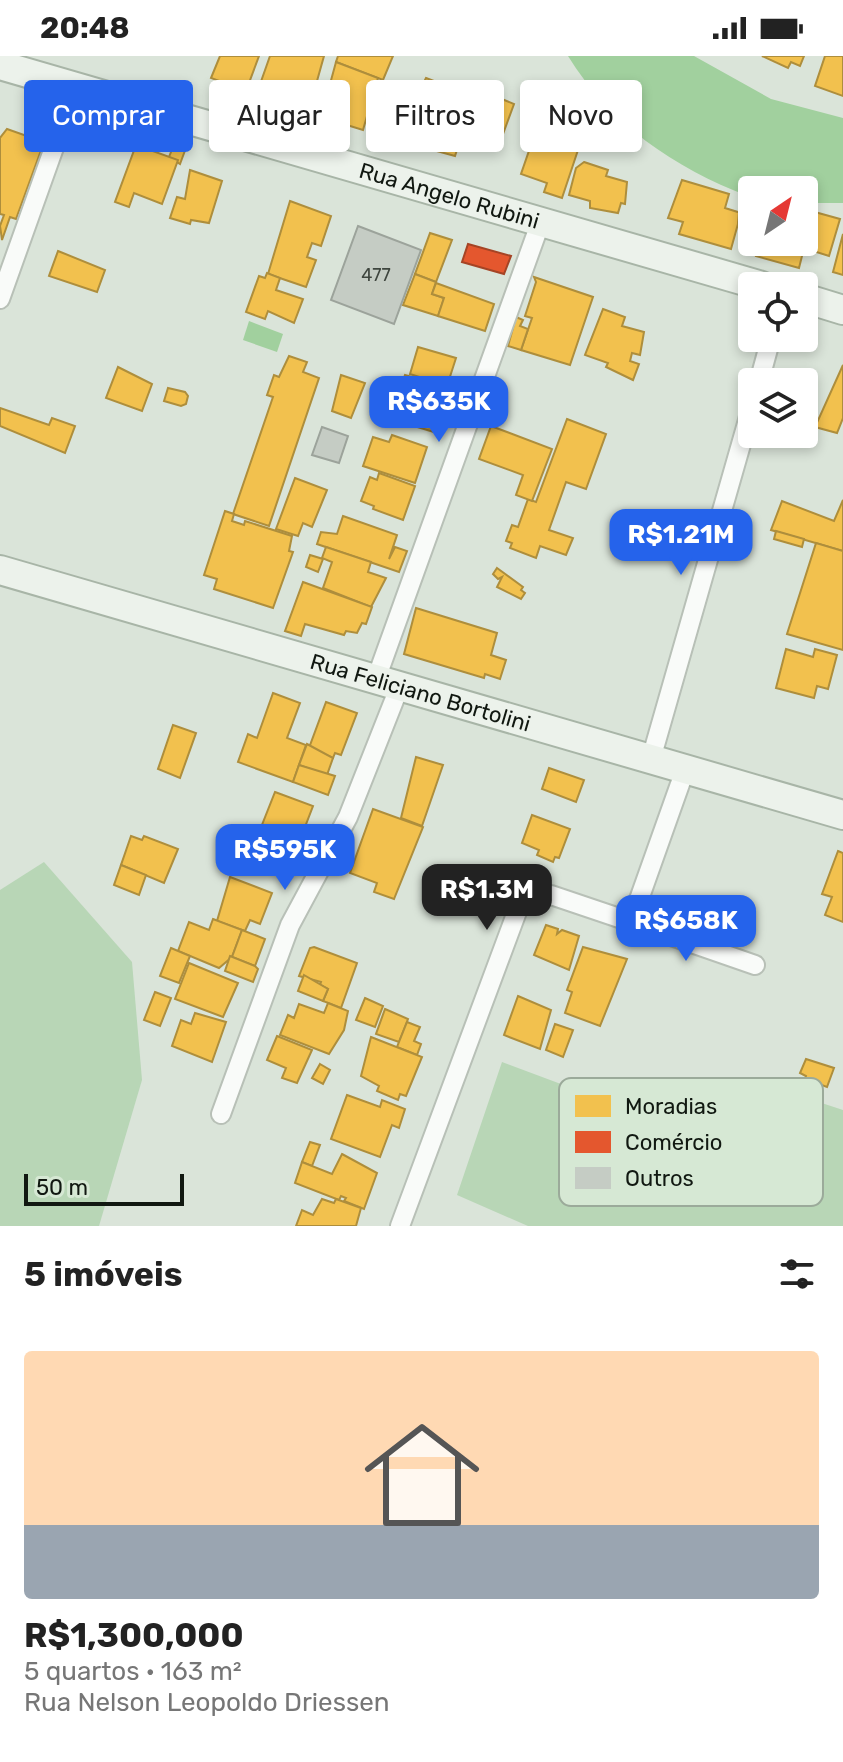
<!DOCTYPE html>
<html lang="pt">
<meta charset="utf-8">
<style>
:root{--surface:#fff;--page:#f6f6f6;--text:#222;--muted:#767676;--accent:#2563eb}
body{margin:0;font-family:Rubik,sans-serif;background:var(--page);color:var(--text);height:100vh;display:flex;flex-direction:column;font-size:30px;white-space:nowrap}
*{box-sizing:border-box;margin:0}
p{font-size:26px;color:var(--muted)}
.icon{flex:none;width:44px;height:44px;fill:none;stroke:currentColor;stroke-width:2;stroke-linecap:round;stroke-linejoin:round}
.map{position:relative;height:1170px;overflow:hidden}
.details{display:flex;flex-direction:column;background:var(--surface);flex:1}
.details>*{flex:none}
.top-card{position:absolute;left:24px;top:24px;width:796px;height:72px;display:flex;gap:16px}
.needle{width:52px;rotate:35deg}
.fabs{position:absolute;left:738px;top:120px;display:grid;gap:16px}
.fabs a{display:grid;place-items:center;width:80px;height:80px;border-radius:8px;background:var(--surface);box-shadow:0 4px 12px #0003;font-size:40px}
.scale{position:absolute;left:24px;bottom:20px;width:160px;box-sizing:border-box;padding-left:8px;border:4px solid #111811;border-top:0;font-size:22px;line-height:28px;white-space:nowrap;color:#111811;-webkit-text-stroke:6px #d6e8d4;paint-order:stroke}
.price{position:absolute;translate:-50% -68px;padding:0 18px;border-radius:16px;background:var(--accent);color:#fff;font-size:26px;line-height:52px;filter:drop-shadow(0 2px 4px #0008)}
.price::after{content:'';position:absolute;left:50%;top:48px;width:24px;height:18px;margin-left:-12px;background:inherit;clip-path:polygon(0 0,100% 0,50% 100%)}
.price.current{background:#222;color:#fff}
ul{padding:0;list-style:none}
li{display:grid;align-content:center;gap:16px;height:424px;padding:0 24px}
li span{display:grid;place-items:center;height:248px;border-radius:8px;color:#555}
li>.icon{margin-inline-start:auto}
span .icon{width:144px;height:144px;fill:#fffc;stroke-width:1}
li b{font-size:34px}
h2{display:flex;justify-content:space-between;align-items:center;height:96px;padding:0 24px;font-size:34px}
.tag{padding:0 28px;border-radius:8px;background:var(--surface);box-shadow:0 4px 12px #0003;font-size:28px;line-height:72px}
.tag.current{background:var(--accent);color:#fff}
.status{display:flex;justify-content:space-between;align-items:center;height:56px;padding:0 40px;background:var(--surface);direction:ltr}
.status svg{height:22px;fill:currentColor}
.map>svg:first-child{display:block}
</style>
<div class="status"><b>20:48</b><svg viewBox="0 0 49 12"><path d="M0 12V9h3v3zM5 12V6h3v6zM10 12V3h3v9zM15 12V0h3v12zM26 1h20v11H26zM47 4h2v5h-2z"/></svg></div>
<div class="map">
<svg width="843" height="1170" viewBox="0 0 843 1170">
<rect width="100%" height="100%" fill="#dae4d9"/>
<g fill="#b8d6b6">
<path d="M 44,806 L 132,906 L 142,1024 L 99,1170 L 0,1170 L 0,834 Z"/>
<path d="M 502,1006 L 759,1102 L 782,1034 L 843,1054 L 843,1170 L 528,1170 L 457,1139 Z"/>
</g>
<g fill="#a1d09e">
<path d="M 568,0 L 694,0 L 771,43 L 843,62 L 843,147 L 804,147 L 804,134 L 752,134 L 752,141 L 748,140 C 674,112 609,67 568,0 Z"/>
<path d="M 249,265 L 283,278 L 277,296 L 243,284 Z"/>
</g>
<g fill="#f2c14e" stroke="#ae8e3c" stroke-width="2">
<path d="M 220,0 L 259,0 L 246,35 L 211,22 Z"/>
<path d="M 270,0 L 324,0 L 310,50 L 258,34 Z"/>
<path d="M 338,0 L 393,0 L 383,24 L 336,6 Z"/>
<path d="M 762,0 L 804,0 L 800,10 L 791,6 L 788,12 Z"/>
<path d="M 825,0 L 843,0 L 843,40 L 815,30 Z"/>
<path d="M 336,6 L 378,22 L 363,74 L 321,61 Z"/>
<path d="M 426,22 L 468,38 L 464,46 L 450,41 L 444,57 L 427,52 L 434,35 L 422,30 Z"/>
<path d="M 485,36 L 514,48 L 503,78 L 473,67 Z"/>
<path d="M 404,45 L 467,63 L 455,100 L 393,83 Z"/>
<path d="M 540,63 L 584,76 L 562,142 L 544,136 L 547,127 L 521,118 Z"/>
<path d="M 7,73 L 44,86 L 16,163 L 10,161 L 2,184 L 0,170 L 4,159 L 0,158 L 0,82 Z"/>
<path d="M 175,86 L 187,89 L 180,108 L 169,101 Z"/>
<path d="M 136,89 L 178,104 L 162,148 L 134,137 L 129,151 L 115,146 Z"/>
<path d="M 584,106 L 608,114 L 606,120 L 627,126 L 625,148 L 621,147 L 618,157 L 590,152 L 590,145 L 569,139 L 576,112 Z"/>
<path d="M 190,114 L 222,125 L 209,167 L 191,164 L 190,168 L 170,162 L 177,141 L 185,143 Z"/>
<path d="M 682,124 L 729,138 L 725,152 L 741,157 L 731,193 L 679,178 L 683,166 L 668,162 Z"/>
<path d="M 740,144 L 752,147 L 752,170 L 738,167 Z"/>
<path d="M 290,145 L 331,160 L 321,190 L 312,187 L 307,201 L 316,204 L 306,231 L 268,218 Z"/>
<path d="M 804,153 L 840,163 L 829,200 L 804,192 L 799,212 L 756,200 L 760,186 L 804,186 Z"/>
<path d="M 430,177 L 452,184 L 436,226 L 415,218 Z"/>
<path d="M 843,178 L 843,219 L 833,216 Z"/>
<path d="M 58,195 L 105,214 L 97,236 L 49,220 Z"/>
<path d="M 267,217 L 280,222 L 276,234 L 303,243 L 294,267 L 268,255 L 265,263 L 246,256 L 259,220 L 265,222 Z"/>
<path d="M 415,218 L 436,226 L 432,238 L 444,242 L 438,260 L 403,249 Z"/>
<path d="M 534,221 L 593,241 L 570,309 L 521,294 L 532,262 L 525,260 L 536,226 Z"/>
<path d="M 436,227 L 494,248 L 485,275 L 438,260 L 444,242 L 432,238 Z"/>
<path d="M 603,253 L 625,261 L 622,270 L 644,276 L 640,299 L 632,297 L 630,305 L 639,308 L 633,324 L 606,311 L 608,307 L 585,299 Z"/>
<path d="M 516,261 L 523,264 L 520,270 L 528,273 L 521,294 L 508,290 Z"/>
<path d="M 418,291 L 456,302 L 447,330 L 410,318 Z"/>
<path d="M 289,300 L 307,306 L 303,316 L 319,322 L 269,470 L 233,458 L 273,341 L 267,339 L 274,319 L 279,321 Z"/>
<path d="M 843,309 L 843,362 L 837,377 L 815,371 Z"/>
<path d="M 118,311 L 152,328 L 142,355 L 106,342 Z"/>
<path d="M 341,319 L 365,327 L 351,362 L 332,355 Z"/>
<path d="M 405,319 L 439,329 L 435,343 L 443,352 L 437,377 L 391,363 Z"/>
<path d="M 168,332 L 185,336 L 188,340 L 186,348 L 181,350 L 164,345 Z"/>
<path d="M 0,352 L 49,369 L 52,362 L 75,370 L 65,397 L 0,370 Z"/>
<path d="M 567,363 L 606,378 L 586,433 L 566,426 L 549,474 L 573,482 L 566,499 L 540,490 L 536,502 L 510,492 L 512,487 L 506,485 L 512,469 L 518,471 L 528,443 L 536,446 Z"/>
<path d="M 491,370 L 552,393 L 532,445 L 516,439 L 523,419 L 479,403 Z"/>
<path d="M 392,379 L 427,391 L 415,427 L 363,410 L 373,381 L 389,386 Z"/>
<path d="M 379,417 L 415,430 L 403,464 L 373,453 L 374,450 L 361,445 L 370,421 L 377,424 Z"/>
<path d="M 295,422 L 327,434 L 312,471 L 303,467 L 298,480 L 276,473 Z"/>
<path d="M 843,444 L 843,495 L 771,474 L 782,445 L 834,465 Z"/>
<path d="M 225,455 L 234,458 L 232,465 L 244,469 L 245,465 L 292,480 L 289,495 L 293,496 L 273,552 L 214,533 L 217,523 L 204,519 Z"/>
<path d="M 343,460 L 397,479 L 389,503 L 395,491 L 407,495 L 399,516 L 317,488 L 321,476 L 337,478 Z"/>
<path d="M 776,475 L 804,483 L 802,491 L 774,483 Z"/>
<path d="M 816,487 L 843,495 L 843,594 L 787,578 Z"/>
<path d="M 326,491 L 371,506 L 368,516 L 386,522 L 371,551 L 323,532 L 332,506 L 322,502 Z"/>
<path d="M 310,499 L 323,503 L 318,516 L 306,511 Z"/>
<path d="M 497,512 L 523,531 L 521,534 L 525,537 L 521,543 L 497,531 L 502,521 L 498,523 L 493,518 Z"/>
<path d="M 303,526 L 372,551 L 366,568 L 362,567 L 357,577 L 346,575 L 344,579 L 305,568 L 301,580 L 285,575 Z"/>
<path d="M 416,552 L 497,577 L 491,599 L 506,604 L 500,623 L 485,618 L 484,622 L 404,598 Z"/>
<path d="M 786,593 L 813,601 L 815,593 L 837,599 L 828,633 L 817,630 L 814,642 L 776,632 Z"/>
<path d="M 273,637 L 300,647 L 287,682 L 306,689 L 293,726 L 238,706 L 248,678 L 257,682 Z"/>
<path d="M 326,646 L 357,657 L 341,699 L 335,697 L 333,702 L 309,692 Z"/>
<path d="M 173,669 L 196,677 L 180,722 L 158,713 Z"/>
<path d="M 307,688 L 333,702 L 327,719 L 299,709 Z"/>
<path d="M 416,701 L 443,709 L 422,770 L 401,762 Z"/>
<path d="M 299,709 L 335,720 L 328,739 L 293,726 Z"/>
<path d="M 549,712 L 584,724 L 576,746 L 542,733 Z"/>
<path d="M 275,736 L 313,750 L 305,771 L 326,779 L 317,806 L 289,795 L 292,787 L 289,784 L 260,774 Z"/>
<path d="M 373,753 L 423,771 L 394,843 L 374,836 L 377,827 L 350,817 Z"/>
<path d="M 532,759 L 570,773 L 559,802 L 555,801 L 553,806 L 537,799 L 539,794 L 522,787 Z"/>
<path d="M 131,780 L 142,784 L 144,780 L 178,793 L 164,827 L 121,809 Z"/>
<path d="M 838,795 L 843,797 L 843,866 L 825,859 L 832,841 L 822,838 Z"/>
<path d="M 121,809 L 146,819 L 139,839 L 114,829 Z"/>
<path d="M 230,821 L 272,837 L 260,868 L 250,864 L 245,875 L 217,865 Z"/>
<path d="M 213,863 L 242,874 L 232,901 L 219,912 L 178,895 L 189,866 L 209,874 Z"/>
<path d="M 546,869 L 558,873 L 557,878 L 562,874 L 579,880 L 569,914 L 534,899 Z"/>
<path d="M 242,874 L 265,883 L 255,910 L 232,901 Z"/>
<path d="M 314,891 L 357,907 L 341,952 L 323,945 L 328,933 L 320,929 L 321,926 L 299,920 L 310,892 Z"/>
<path d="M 583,891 L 627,903 L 600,970 L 565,957 L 572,936 L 567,934 Z"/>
<path d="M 171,892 L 190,900 L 179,927 L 160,920 Z"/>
<path d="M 230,900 L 255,910 L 258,913 L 253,926 L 225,915 Z"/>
<path d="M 189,907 L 238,927 L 223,961 L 175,943 Z"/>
<path d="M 304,919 L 328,933 L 323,945 L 298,935 Z"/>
<path d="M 155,936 L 171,942 L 160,970 L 144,964 Z"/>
<path d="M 518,940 L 551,954 L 540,993 L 504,979 Z"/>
<path d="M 365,942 L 383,950 L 375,971 L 356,964 Z"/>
<path d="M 328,947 L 348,955 L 344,974 L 329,998 L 280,979 L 288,959 L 294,962 L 299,948 L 324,957 Z"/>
<path d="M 385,953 L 408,963 L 399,986 L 376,978 Z"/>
<path d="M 195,957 L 226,966 L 212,1006 L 172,990 L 181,964 L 191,968 Z"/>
<path d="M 407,966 L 420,971 L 414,985 L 421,988 L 417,999 L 397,991 Z"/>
<path d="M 555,968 L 573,974 L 563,1001 L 546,994 Z"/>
<path d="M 277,980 L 312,994 L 297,1027 L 282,1022 L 286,1012 L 267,1004 Z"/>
<path d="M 371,981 L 422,1001 L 406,1040 L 400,1038 L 398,1044 L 377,1035 L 379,1030 L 361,1020 Z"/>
<path d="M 806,1003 L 834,1012 L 827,1031 L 805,1023 L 806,1020 L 800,1017 Z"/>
<path d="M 320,1008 L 330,1014 L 323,1028 L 312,1022 Z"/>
<path d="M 347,1039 L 380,1051 L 382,1044 L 405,1053 L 399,1072 L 392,1069 L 380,1101 L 331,1083 Z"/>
<path d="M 310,1086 L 320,1089 L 312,1110 L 302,1106 Z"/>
<path d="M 342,1098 L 377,1117 L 364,1153 L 344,1145 L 346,1142 L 341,1140 L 339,1144 L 295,1127 L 302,1106 L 332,1118 Z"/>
<path d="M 322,1143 L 334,1147 L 336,1143 L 361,1152 L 356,1170 L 296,1170 L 302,1154 L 313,1159 Z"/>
</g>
<path fill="#e4572e" stroke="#a54425" stroke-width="2" d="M 468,188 L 511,200 L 504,218 L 462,206 Z"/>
<g fill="#c5ccc4" stroke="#9ca39b" stroke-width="2">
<path d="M 358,170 L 421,194 L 394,268 L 331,244 Z"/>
<path d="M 322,371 L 348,380 L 339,407 L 312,399 Z"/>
</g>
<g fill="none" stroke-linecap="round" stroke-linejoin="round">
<g stroke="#b8c0b7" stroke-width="22">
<g id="minor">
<path d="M 0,243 L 76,30"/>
<path d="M 759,326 L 771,282"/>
<path d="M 375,626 L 541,165"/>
<path d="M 651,703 L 752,350"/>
<path d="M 631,866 L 755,909"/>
<path d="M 221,1058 L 290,869 L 348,761 L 399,632"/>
<path d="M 400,1170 L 518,853 L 533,842 L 551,839 L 631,866 L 685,714"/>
</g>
</g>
<g stroke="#a8b5a7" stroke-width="32">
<g id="primary">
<path id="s1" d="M 0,9 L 762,230"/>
<path d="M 804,242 L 843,254"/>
<path id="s2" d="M 0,514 L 843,759"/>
</g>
</g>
<use href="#minor" stroke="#f9fbf9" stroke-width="18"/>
<use href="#primary" stroke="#ecf2eb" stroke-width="28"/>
</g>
<g text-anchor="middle" stroke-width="8" stroke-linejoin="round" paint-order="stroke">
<g font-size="18" fill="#3e453e">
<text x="376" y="225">477</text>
</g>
<g font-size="22" fill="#111811" stroke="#d6e8d4">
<text dy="8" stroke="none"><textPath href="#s1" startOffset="468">Rua Angelo Rubini</textPath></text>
<text dy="8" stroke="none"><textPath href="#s2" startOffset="438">Rua Feliciano Bortolini</textPath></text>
</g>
</g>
<rect x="559" y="1022" width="264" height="128" rx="12" fill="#d6e8d4" stroke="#9baa9a" stroke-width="2"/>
<rect x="575" y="1039" width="36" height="22" fill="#f2c14e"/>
<rect x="575" y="1075" width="36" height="22" fill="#e4572e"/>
<rect x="575" y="1111" width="36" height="22" fill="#c5ccc4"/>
<g font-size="22" fill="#111811">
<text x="625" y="1058">Moradias</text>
<text x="625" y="1094">Comércio</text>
<text x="625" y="1130">Outros</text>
</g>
</svg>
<div class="fabs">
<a><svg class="needle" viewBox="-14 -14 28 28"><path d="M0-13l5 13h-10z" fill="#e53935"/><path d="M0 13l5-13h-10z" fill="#767676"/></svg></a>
<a><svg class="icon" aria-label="locate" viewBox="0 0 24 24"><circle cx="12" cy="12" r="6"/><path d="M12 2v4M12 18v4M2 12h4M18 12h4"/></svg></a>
<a><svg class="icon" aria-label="layers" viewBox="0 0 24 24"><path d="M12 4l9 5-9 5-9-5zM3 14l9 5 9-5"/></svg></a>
</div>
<div class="scale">50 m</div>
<b class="price" style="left:439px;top:388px">R$635K</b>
<b class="price" style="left:681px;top:521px">R$1.21M</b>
<b class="price" style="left:285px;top:836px">R$595K</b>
<b class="price current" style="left:487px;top:876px">R$1.3M</b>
<b class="price" style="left:686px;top:907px">R$658K</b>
<div class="top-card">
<a class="tag current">Comprar</a>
<a class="tag">Alugar</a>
<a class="tag">Filtros</a>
<a class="tag">Novo</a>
</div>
</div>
<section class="details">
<h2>5 imóveis<svg class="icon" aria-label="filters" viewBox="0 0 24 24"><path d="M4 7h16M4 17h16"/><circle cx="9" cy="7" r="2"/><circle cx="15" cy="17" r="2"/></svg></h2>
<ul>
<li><span style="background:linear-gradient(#ffd9b3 70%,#9aa5b1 0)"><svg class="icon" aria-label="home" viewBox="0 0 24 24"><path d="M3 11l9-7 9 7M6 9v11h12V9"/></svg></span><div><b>R$1,300,000</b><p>5 quartos · 163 m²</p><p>Rua Nelson Leopoldo Driessen</p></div></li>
</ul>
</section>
